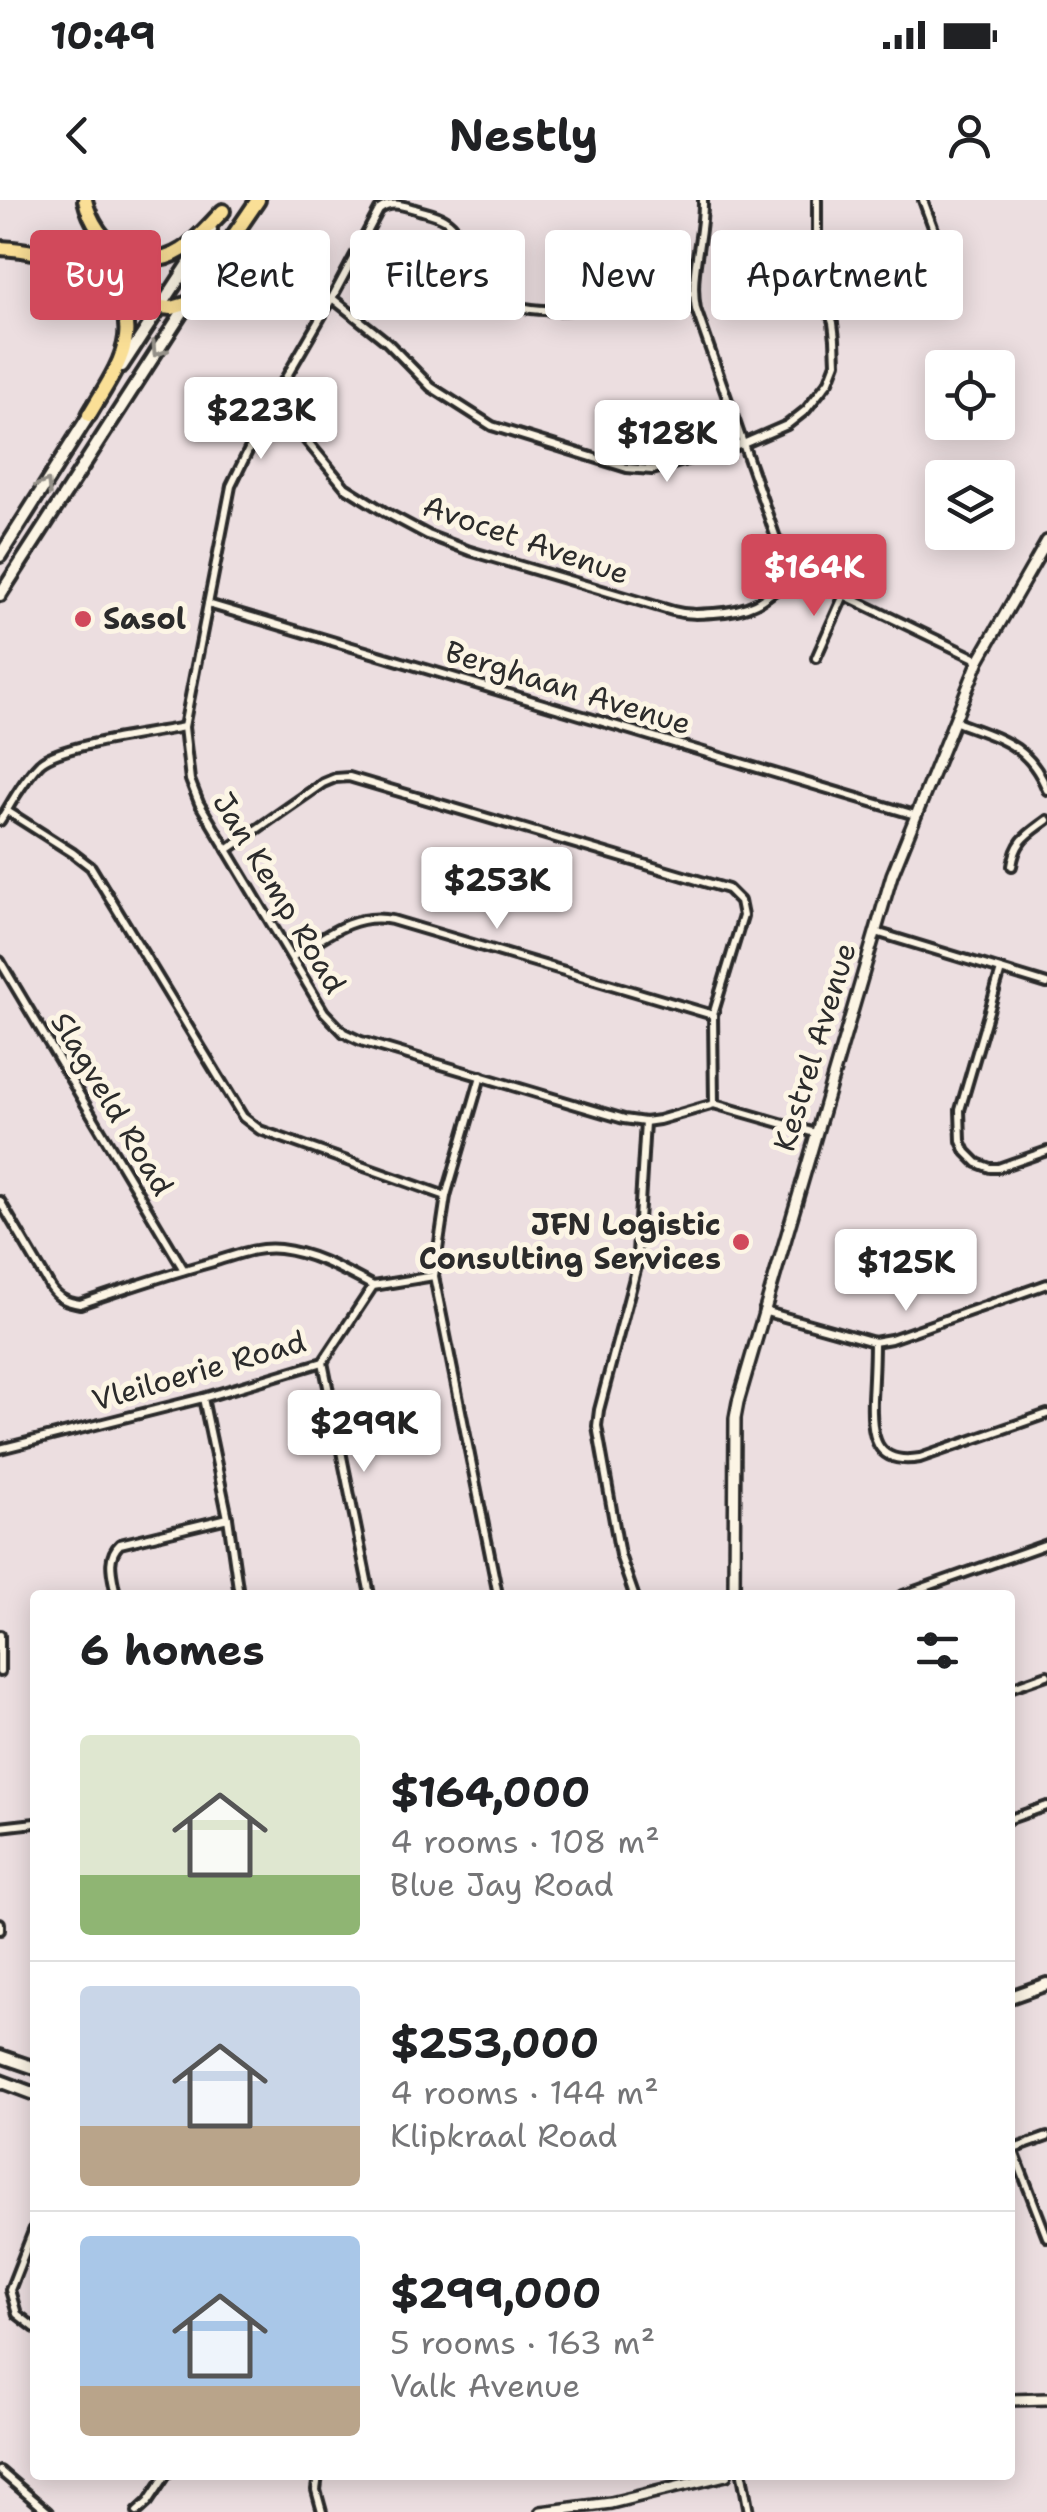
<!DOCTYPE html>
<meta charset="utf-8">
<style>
:root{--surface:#fff;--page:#f6f6f6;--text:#202124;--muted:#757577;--line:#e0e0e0;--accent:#d1495b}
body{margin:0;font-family:"Shantell Sans",sans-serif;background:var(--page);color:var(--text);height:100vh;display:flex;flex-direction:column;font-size:38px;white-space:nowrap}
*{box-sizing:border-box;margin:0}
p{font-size:32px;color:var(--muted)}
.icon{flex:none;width:55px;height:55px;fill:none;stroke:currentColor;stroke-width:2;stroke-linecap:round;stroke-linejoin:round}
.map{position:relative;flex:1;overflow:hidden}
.side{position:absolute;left:30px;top:1390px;width:985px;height:890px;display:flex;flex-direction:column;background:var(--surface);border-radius:10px;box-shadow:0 5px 25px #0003}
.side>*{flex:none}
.hud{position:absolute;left:30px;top:30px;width:988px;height:90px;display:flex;gap:20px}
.buttons{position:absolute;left:925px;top:150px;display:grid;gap:20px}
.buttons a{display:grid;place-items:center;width:90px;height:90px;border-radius:10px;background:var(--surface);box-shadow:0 5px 25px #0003;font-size:50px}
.price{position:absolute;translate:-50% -85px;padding:0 22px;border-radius:10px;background:#fff;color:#222;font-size:32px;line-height:65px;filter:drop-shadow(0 2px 5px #0008)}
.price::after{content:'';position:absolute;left:50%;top:60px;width:30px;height:22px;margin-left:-15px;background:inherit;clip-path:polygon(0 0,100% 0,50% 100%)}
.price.current{background:var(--accent);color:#fff}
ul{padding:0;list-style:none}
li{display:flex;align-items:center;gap:30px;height:250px;padding:0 50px}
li+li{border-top:2px solid var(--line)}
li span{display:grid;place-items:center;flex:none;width:280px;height:200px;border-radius:10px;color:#555}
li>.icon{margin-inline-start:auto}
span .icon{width:120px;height:120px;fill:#fffc;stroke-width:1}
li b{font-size:42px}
h2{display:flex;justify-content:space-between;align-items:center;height:120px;padding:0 50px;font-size:42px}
.pill{padding:0 35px;border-radius:10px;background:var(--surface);box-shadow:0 5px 25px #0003;font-size:35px;line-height:90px}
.pill.current{background:var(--accent);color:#fff}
.status{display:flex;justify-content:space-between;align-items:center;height:70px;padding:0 50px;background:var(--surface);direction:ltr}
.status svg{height:28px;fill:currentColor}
header{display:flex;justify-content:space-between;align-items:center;height:130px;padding:0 50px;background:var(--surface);font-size:45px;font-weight:700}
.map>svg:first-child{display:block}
</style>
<div class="status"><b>10:49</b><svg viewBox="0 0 49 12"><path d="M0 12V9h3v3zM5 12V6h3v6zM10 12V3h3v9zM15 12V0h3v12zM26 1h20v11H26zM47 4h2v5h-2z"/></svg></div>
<header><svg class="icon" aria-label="back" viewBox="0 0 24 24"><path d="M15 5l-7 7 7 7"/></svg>Nestly<svg class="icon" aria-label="person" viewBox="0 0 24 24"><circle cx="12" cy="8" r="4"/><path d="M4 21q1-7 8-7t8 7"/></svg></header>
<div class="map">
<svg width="1047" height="2312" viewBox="0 0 1047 2312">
<rect width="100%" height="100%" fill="#ecdee0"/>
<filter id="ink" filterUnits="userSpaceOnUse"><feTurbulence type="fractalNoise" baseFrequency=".01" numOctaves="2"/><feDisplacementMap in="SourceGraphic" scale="20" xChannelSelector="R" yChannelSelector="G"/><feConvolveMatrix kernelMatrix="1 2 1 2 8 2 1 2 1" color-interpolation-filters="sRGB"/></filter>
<g filter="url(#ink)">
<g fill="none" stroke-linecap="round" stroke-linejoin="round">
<g stroke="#2b2b2b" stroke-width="14">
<g id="minor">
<path d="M 703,0 C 704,37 689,73 696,109 L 776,338 L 800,370 L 844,395 L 979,460"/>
<path d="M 923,0 L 944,57"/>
<path d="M 693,93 C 644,100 545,124 501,100 C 463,79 472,36 444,19 C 436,14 424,12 415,9 C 401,5 391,1 379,10 L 332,98 L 273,200 L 231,286 L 184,527 L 190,580 L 199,603 L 324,812 L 344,833 L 361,841 L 624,919 L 645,922 L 659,920 L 714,904 L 815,933"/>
<path d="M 332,98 L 387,142 L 431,187 L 492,226 L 627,268 L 652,270 L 743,244 L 787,225 L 806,210 L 829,181 L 836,163 L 835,139 L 833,123 L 817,71 L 817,0"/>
<path d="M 273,200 L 345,287 L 385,312 L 428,335 L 470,351 L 673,411 C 687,415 700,414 714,413 C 759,410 767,396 800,370"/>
<path d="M 208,404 L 915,615"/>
<path d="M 816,458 L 844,395"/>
<path d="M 954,521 C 997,538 1029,543 1047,590"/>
<path d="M 7,611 L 73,653 L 91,667 L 243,917 L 260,930 L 446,996"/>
<path d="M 0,621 C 12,602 24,579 40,563 C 59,545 154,533 184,527"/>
<path d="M 227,650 L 323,583 L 335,578 L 349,577 L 728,689 L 740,701 L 743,716 L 713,815 L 714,904"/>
<path d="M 1012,666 C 1016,640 1027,635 1047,620"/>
<path d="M 876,732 L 1047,784"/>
<path d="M 292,757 C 324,738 352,712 392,720 L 713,815"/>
<path d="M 0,761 L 184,1070"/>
<path d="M 1001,770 L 960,910 L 961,941 L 966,952 L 977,963 L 990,968 L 998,968 L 1047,951"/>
<path d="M 481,876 L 446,996 L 434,1076 L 498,1395"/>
<path d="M 0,1001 L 51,1088 C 59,1099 67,1102 80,1104 C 124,1089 168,1074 213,1062 C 234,1056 257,1046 280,1049 C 314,1053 343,1070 373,1086"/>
<path d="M 763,1111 L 874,1142 L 891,1139 L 1047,1084"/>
<path d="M 874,1142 C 874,1161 873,1179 872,1198 C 871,1234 873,1266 920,1258 L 1047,1214"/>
<path d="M 323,1162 L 370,1395"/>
<path d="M 203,1198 L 228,1318 L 239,1395"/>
<path d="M 0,1249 L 203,1198 L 323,1162 L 373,1086 L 434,1076"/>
<path d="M 116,1395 C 113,1377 105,1358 120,1344 L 228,1318"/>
<path d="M 634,1395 L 620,1355 L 597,1226 L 599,1210 L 636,1070 L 645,922"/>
<path d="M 903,1395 L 1047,1344"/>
<path d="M 0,1435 L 0,1472"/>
<path d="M 1010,1488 L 1047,1475"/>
<path d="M 1010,1619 L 1047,1606"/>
<path d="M 0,1627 L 35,1623"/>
<path d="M 0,1723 L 0,1730"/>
<path d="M 1013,1949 L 1047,2037"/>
<path d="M 1011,1950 L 1047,1937"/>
<path d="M 35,2026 L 10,2090 L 17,2114 L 35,2128"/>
<path d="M 0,2271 L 48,2312"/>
<path d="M 318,2275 L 316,2290 L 322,2312"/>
<path d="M 742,2275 L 749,2312"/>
<path d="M 137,2312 L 148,2302 L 166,2275"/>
</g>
</g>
<g stroke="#2b2b2b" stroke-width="16">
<g id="tertiary">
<path d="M 734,1395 L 735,1218 L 738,1202 L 892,675 L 979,460 L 1047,341"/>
<path d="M 1010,2200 L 1047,2199"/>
<path d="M 541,2312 L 611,2303 L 726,2275"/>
</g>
</g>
<g stroke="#2b2b2b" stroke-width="18">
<g id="secondary">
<path d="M 122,166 L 211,30"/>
<path d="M 0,356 L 93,209"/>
<path d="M 0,395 L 203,80"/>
<path d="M 1010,1797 L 1047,1784"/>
<path d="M 0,1856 L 35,1868"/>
<path d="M 0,1881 L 35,1894"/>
</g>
</g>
<g stroke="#2b2b2b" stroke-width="20">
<g id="motorway">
<path d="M 85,0 C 95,44 139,77 182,50 C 197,40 210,24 223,11"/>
<path d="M 0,48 C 49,50 133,74 126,137 C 123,164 102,192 89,215"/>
<path d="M 101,73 L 161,107 L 172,108 L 189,103"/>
<path d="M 200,85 L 258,0"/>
</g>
</g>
<use href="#minor" stroke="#fcf5e5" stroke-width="6"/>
<use href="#tertiary" stroke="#fcf5e5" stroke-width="9"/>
<use href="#secondary" stroke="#fcf5e5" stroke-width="10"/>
<use href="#motorway" stroke="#fadf96" stroke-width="12"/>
</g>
<defs><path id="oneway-chevron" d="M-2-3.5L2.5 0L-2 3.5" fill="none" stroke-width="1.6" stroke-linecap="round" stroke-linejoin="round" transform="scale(2.5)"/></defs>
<g stroke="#949088">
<use href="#oneway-chevron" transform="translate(158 150) rotate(123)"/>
<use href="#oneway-chevron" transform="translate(45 286) rotate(-58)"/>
</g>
</g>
<g fill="#d1495b" stroke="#fcf5e5" stroke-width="4">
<circle cx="83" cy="419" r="10"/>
<circle cx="741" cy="1042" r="10"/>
</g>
<g text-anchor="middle" stroke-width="10" stroke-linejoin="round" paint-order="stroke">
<g font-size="30" fill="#2b2b2b" stroke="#fcf5e5">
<text transform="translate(526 340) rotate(19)" y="10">Avocet Avenue</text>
<text transform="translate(568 488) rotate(17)" y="10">Berghaan Avenue</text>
<text transform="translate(279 693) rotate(59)" y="10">Jan Kemp Road</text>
<text transform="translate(815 847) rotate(-73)" y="10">Kestrel Avenue</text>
<text transform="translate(112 904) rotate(59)" y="10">Slagveld Road</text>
<text transform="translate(199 1171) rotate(-16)" y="10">Vleiloerie Road</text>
</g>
<g font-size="30" font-weight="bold" fill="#2b2b2b" stroke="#fcf5e5" text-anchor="start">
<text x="103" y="429">Sasol</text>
<text x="721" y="1035" text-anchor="end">JFN Logistic<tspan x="721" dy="34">Consulting Services</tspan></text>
</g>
</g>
</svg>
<div class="buttons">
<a><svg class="icon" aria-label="locate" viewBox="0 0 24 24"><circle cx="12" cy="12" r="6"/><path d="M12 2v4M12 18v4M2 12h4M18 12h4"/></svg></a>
<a><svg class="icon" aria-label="layers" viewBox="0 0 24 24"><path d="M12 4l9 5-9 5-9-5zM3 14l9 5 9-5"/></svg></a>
</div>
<b class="price" style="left:261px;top:262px">$223K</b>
<b class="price" style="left:667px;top:285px">$128K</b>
<b class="price current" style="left:814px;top:419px">$164K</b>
<b class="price" style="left:497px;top:732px">$253K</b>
<b class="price" style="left:906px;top:1114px">$125K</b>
<b class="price" style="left:364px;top:1275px">$299K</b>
<div class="hud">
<a class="pill current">Buy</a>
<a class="pill">Rent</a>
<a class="pill">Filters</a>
<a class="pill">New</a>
<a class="pill">Apartment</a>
</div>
<section class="side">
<h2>6 homes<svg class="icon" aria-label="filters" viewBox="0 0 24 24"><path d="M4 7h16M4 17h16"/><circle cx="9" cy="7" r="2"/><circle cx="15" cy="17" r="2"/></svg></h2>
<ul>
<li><span style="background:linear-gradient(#dfe7d0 70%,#8fb573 0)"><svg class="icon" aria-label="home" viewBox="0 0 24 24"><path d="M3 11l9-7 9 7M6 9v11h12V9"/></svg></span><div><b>$164,000</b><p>4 rooms · 108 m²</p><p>Blue Jay Road</p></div></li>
<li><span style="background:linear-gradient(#c9d6e8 70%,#b9a48a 0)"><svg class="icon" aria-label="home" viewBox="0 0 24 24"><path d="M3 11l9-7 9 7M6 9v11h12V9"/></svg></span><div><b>$253,000</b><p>4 rooms · 144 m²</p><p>Klipkraal Road</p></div></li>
<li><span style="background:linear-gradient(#a9c7e8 75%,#b9a48a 0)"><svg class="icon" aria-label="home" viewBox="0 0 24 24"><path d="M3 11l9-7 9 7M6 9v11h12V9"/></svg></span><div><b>$299,000</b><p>5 rooms · 163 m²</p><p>Valk Avenue</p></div></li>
</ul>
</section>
</div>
